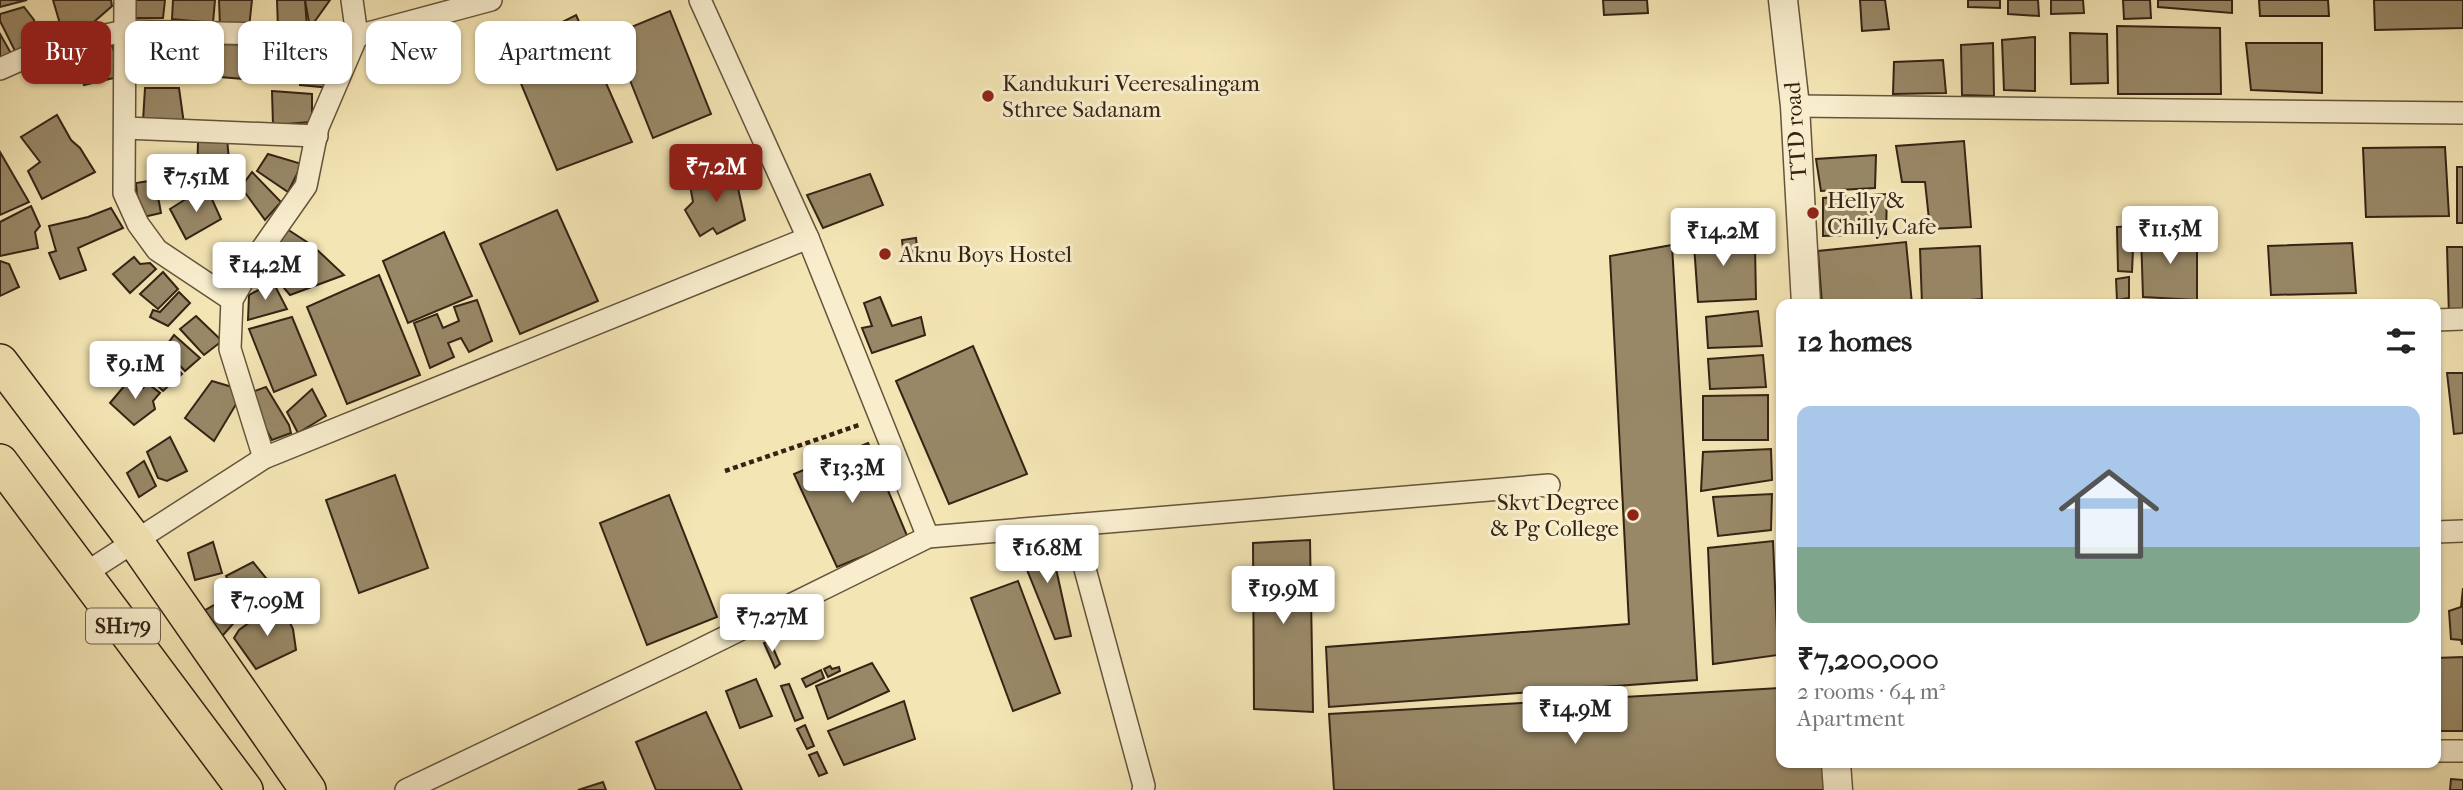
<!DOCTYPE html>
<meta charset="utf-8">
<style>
:root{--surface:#fff;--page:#f2f2f2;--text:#222;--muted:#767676;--line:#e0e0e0;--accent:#8f2418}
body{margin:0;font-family:"IM FELL French Canon",serif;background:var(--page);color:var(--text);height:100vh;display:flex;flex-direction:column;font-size:26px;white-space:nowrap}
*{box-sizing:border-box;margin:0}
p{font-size:23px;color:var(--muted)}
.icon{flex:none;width:38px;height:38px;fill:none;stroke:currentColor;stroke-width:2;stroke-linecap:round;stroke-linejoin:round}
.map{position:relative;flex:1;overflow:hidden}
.panel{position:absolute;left:1776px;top:299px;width:665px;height:469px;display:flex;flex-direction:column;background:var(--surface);border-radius:14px;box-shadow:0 2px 5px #0004}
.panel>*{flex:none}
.banner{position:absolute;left:21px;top:21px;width:665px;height:63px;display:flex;gap:14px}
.price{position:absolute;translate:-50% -60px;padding:0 16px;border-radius:7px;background:#fff;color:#222;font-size:23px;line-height:46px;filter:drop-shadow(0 2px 4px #0008)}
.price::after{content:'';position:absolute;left:50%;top:42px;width:21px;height:16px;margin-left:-10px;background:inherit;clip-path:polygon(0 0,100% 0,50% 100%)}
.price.selected{background:var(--accent);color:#fff}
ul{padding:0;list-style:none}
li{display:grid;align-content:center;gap:14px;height:371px;padding:0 21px}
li+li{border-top:2px solid var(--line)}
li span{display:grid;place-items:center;height:217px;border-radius:14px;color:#555}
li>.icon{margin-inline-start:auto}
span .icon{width:126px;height:126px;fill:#fffc;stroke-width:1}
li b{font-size:30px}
h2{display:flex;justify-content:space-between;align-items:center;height:84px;padding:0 21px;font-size:30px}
.pill{padding:0 24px;border-radius:14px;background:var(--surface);box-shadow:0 2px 5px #0004;font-size:24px;line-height:63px}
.pill.selected{background:var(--accent);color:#fff}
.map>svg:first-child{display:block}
</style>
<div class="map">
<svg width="2463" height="790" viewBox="0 0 2463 790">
<rect width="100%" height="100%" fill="#f4e5b4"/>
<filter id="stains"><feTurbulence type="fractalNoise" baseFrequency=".00286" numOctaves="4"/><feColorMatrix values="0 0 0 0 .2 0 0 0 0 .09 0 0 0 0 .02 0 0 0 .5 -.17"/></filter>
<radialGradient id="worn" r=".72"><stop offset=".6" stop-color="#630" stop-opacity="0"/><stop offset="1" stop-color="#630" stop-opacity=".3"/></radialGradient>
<g fill="#988867" stroke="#352314" stroke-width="2">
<path d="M 0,0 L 27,0 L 0,7 Z"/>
<path d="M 53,0 L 111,0 L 112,6 L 87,28 L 63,34 Z"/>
<path d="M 132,0 L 165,0 L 163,18 L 131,18 Z"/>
<path d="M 173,0 L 215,0 L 213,23 L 172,19 Z"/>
<path d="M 219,0 L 252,0 L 249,28 L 220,26 Z"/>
<path d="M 277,0 L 305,0 L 307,28 L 278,29 Z"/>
<path d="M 305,0 L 330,0 L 310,28 Z"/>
<path d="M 1603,0 L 1647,0 L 1648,13 L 1604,15 Z"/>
<path d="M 1860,0 L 1885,0 L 1889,29 L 1862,31 Z"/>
<path d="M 1968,0 L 2000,0 L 2000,8 L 1968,7 Z"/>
<path d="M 2008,0 L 2038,0 L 2039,16 L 2008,14 Z"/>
<path d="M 2051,0 L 2083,0 L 2084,13 L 2051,14 Z"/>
<path d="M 2123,0 L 2150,0 L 2151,18 L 2124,19 Z"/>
<path d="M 2158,0 L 2232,0 L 2232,13 L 2158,7 Z"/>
<path d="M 2259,0 L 2328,0 L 2329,16 L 2260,16 Z"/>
<path d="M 2374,0 L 2463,0 L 2463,28 L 2375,30 Z"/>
<path d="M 24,7 L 34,20 L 37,42 L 16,53 L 0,21 L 0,14 Z"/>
<path d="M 670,11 L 711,114 L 653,138 L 612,35 Z"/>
<path d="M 576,15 L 632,142 L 557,170 L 507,50 Z"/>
<path d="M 2117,26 L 2220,28 L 2221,94 L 2118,94 Z"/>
<path d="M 2070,33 L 2107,34 L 2108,83 L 2071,84 Z"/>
<path d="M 0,34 L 12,55 L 0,61 Z"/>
<path d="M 2035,37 L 2035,91 L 2004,90 L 2002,40 Z"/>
<path d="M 211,38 L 209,78 L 140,79 L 138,41 Z"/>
<path d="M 110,39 L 122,76 L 84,85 L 74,49 Z"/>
<path d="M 1993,43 L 1994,96 L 1962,95 L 1961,45 Z"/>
<path d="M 2246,43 L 2322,43 L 2322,93 L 2251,90 Z"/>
<path d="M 220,44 L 292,46 L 292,83 L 220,77 Z"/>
<path d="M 301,50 L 331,52 L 331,88 L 300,85 Z"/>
<path d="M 1943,60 L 1946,93 L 1893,94 L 1894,62 Z"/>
<path d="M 145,88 L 179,88 L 184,124 L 143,121 Z"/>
<path d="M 272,91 L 312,94 L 312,122 L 273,125 Z"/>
<path d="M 57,115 L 71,140 L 80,148 L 95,172 L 42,199 L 28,171 L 40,162 L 21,137 Z"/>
<path d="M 227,138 L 231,183 L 197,178 L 198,142 Z"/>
<path d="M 1964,141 L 1971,227 L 1930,229 L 1925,182 L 1902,182 L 1896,146 Z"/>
<path d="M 2445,147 L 2449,216 L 2366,217 L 2363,148 Z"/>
<path d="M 0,152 L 29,202 L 0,215 Z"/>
<path d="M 268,154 L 302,164 L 288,192 L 257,171 Z"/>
<path d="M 1876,155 L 1875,188 L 1821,191 L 1816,159 Z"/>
<rect x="2457" y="167" width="6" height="56"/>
<path d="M 182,168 L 190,194 L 166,198 L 160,171 Z"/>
<path d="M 734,170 L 745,220 L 717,234 L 713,228 L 700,236 L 685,210 L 693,202 L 690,185 Z"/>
<path d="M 252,172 L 281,202 L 265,220 L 241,187 Z"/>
<path d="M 870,174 L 883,205 L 823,228 L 807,195 Z"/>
<path d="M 155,180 L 161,213 L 139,218 L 136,183 Z"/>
<path d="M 202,189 L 211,197 L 221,219 L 186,239 L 170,209 Z"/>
<path d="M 1887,194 L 1886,234 L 1823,236 L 1823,198 Z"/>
<path d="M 31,206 L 40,226 L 35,232 L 38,248 L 0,256 L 0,222 Z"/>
<path d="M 111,208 L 123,228 L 78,248 L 86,270 L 60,279 L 49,253 L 56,251 L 49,226 L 88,217 Z"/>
<path d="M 557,210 L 598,301 L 520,334 L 480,244 Z"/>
<path d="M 2134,226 L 2132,272 L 2118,271 L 2117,227 Z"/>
<path d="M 287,229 L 313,246 L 344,275 L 290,295 L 261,261 Z"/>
<path d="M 1693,230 L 1729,230 L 1730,247 L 1755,246 L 1756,299 L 1698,302 Z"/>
<path d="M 444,232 L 472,296 L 408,323 L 383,261 Z"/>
<path d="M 2141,234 L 2197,235 L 2197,300 L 2143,297 Z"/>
<path d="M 916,238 L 918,255 L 904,257 L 902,240 Z"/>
<path d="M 1906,242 L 1912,304 L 1822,304 L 1818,251 Z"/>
<path d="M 2352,243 L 2356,293 L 2271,295 L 2268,246 Z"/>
<path d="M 1672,245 L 1697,680 L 1329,707 L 1326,647 L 1629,624 L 1610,256 Z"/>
<path d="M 1980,246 L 1982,299 L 1959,301 L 1958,304 L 1936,304 L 1936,302 L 1922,304 L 1920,249 Z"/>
<path d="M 2447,247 L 2463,247 L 2463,316 L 2449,316 Z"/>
<path d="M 134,257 L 140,264 L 150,263 L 156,269 L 130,293 L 113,274 Z"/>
<path d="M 0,261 L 9,264 L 19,287 L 0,296 Z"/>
<path d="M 163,272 L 178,289 L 158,309 L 140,294 Z"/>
<path d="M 379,275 L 420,375 L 347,404 L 307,307 Z"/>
<path d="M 2129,277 L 2129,298 L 2117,300 L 2116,279 Z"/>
<path d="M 273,282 L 287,309 L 248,320 L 249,295 Z"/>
<path d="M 179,292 L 190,303 L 168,326 L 150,317 L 153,310 L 160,312 Z"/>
<path d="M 880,297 L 892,326 L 921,317 L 925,335 L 872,353 L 862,328 L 872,326 L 864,303 Z"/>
<path d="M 477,300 L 492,341 L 469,352 L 461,338 L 448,343 L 454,357 L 430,368 L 414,323 L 437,314 L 443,328 L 459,321 L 454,307 Z"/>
<path d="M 1758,311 L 1762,346 L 1708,348 L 1706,317 Z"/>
<path d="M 196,316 L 222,341 L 204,355 L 180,329 Z"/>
<path d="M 292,317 L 316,375 L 274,392 L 249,329 Z"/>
<path d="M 174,335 L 200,358 L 185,371 L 164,349 Z"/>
<path d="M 155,346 L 182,374 L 163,391 L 137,366 Z"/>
<path d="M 973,346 L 1027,474 L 949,504 L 896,381 Z"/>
<path d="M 1763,355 L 1766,387 L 1710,389 L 1708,359 Z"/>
<path d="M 2447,373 L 2463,373 L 2463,433 L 2454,434 Z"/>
<path d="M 131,378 L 143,388 L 147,383 L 160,393 L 153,401 L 155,409 L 134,425 L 110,403 Z"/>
<path d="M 212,381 L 232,387 L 241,396 L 214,441 L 185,418 Z"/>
<path d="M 266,387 L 289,425 L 291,433 L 272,440 L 251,402 L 249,393 Z"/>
<path d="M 312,389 L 326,416 L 298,433 L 287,412 Z"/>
<path d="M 1768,395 L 1768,440 L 1703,440 L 1703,396 Z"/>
<path d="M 170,437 L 187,471 L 167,481 L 158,478 L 147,452 Z"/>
<path d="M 868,443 L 908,538 L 837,567 L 794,474 Z"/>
<path d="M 1771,449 L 1772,480 L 1701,491 L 1703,452 Z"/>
<path d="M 144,461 L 156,486 L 139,497 L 127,473 Z"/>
<path d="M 395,475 L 428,568 L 359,593 L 326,500 Z"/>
<path d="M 1772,494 L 1771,530 L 1718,536 L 1713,497 Z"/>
<path d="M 669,495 L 717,617 L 647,645 L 600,523 Z"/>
<path d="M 1310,540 L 1313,712 L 1254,709 L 1253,543 Z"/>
<path d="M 1773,541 L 1778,655 L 1713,664 L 1708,548 Z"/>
<path d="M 213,542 L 222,573 L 195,580 L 188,553 Z"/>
<path d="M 1050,542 L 1071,636 L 1055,639 L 1017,545 Z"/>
<path d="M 253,562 L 278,593 L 247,620 L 228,589 L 231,587 L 226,576 Z"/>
<path d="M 1018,581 L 1060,693 L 1013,711 L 971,598 Z"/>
<path d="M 2463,588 L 2463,644 L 2462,644 L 2461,640 L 2451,639 L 2449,611 L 2461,607 Z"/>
<path d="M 225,599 L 240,616 L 216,643 L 200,613 Z"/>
<path d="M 282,606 L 293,629 L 296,650 L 256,669 L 234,638 L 239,630 L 257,617 Z"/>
<path d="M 770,641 L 780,664 L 775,668 L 764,643 Z"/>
<path d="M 2463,657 L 2463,731 L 2436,731 L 2436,658 Z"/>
<path d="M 872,663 L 889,691 L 828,719 L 816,686 Z"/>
<path d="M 830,666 L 832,669 L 839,667 L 840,671 L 828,677 L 824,669 Z"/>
<path d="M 821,670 L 824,678 L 806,687 L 802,679 Z"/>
<path d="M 756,679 L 772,716 L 740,728 L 726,691 Z"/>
<path d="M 789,684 L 803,718 L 795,721 L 781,686 Z"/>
<path d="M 1782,688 L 1782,763 L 1827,763 L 1829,790 L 1334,790 L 1329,714 Z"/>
<path d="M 904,701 L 915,739 L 844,765 L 828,731 Z"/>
<path d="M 706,712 L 742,790 L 656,790 L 636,742 Z"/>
<path d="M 805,725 L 814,746 L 807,749 L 797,729 Z"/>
<path d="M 817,752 L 827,773 L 819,776 L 809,755 Z"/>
<path d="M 2451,779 L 2463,780 L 2463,790 L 2450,790 Z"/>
<path d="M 603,782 L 606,790 L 578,790 Z"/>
</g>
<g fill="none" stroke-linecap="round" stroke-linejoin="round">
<g stroke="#65543c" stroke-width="24">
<g id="minor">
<path d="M 125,0 L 124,193 L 138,224 L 157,250 L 232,300"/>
<path d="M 700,0 L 808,238 L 928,537"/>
<path d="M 0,69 L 52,46 L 125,31 L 357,36 L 491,0"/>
<path d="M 1795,106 L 2463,113"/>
<path d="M 125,128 L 317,136"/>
<path d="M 2436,320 L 2463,319"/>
<path d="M 264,458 L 230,349 L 232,300 L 257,256 L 306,186 L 318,127 L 357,36 L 352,0"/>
<path d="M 1073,525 L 1144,786 L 1143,790"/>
<path d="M 2436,532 L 2463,531"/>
<path d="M 84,574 L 264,458 L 808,238"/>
<path d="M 2436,751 L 2463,751"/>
<path d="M 406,790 L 685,657 L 928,537 L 1549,485"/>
</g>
</g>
<g stroke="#65543c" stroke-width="31">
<g id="tertiary">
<path d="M 1783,0 L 1795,106 L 1806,304"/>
<path d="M 1836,763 L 1838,790"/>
</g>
</g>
<g stroke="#352314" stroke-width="38">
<g id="primary">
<path d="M 0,362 L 135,541 L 308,790"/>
<path d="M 0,462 L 245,790"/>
</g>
</g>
<path stroke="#352314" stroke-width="4.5" stroke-dasharray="5 3.5" stroke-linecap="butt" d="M 725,471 L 859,425"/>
<use href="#minor" stroke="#f8eece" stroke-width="21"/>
<use href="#tertiary" stroke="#f8eece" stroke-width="28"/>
<use href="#primary" stroke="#f4e5b4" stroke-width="35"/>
</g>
<g fill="#8f2418" stroke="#f8eece" stroke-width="2.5">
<circle cx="988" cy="96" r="7"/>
<circle cx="1813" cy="213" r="7"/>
<circle cx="885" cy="254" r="7"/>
<circle cx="1633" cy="515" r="7"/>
</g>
<g text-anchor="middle" stroke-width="6" stroke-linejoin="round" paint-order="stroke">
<rect fill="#f8eece" stroke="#70604c" stroke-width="2" x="86" y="608.5" width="74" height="35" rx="5"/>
<g font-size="21" font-weight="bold" fill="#352314">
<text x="123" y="633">SH179</text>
</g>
<g font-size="23" fill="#352314" stroke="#f8eece" text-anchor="start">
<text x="1002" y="91">Kandukuri Veeresalingam<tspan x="1002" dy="26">Sthree Sadanam</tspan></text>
<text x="1827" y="208">Helly &amp;<tspan x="1827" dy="26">Chilly Cafe</tspan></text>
<text x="899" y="262">Aknu Boys Hostel</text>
<text x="1619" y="510" text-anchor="end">Skvt Degree<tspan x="1619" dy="26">&amp; Pg College</tspan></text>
</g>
<g font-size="23" fill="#352314" stroke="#f8eece">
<text transform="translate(1795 131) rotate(-94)" y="8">TTD road</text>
</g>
</g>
<rect width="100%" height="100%" filter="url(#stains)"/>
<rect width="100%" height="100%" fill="url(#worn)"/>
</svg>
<b class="price selected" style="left:716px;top:204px">₹7.2M</b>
<b class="price" style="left:196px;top:214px">₹7.51M</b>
<b class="price" style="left:2170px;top:266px">₹11.5M</b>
<b class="price" style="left:1723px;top:268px">₹14.2M</b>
<b class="price" style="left:265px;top:302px">₹14.2M</b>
<b class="price" style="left:135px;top:401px">₹9.1M</b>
<b class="price" style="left:852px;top:505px">₹13.3M</b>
<b class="price" style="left:1047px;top:585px">₹16.8M</b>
<b class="price" style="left:1283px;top:626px">₹19.9M</b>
<b class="price" style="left:267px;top:638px">₹7.09M</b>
<b class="price" style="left:772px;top:654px">₹7.27M</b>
<b class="price" style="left:1575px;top:746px">₹14.9M</b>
<div class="banner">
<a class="pill selected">Buy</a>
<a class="pill">Rent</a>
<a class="pill">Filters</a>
<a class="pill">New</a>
<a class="pill">Apartment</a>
</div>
<section class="panel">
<h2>12 homes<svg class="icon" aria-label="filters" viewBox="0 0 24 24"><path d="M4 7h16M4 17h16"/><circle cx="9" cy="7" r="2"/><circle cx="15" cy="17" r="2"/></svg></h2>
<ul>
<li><span style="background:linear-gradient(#a9c7e8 65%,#7fa58c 0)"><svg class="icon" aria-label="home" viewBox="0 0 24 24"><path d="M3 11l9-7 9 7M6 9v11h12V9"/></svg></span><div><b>₹7,200,000</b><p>2 rooms · 64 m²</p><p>Apartment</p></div></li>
</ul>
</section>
</div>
